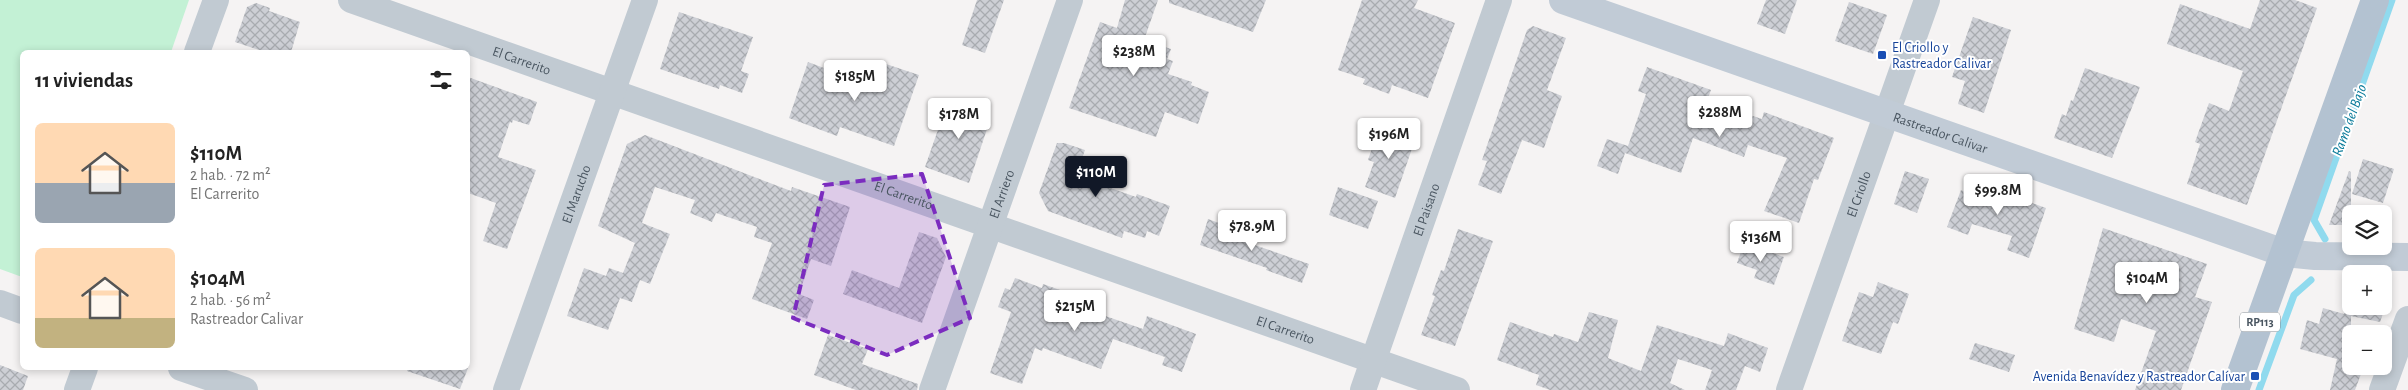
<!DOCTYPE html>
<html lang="es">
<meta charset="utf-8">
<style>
:root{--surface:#fff;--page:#f6f6f6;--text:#222;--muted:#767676;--accent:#111827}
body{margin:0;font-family:"Alegreya Sans",sans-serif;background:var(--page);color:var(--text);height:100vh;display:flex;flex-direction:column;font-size:19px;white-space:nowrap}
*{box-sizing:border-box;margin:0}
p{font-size:16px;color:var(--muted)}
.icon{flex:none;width:28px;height:28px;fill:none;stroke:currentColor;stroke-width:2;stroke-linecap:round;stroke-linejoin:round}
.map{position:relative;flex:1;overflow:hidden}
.panel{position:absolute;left:20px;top:50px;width:450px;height:320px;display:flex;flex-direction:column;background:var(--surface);border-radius:8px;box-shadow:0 2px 8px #0003}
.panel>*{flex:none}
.buttons{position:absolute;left:2342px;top:205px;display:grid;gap:10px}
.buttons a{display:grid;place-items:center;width:50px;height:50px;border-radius:8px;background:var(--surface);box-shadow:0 2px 8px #0003;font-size:25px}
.price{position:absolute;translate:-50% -42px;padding:0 11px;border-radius:5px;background:#fff;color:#222;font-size:16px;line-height:32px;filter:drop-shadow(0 1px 2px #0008)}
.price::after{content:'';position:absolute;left:50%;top:30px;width:15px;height:11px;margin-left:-8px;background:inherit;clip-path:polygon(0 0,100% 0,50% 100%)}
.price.active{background:var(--accent);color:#fff}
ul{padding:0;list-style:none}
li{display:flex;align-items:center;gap:15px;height:125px;padding:0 15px}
li span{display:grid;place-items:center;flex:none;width:140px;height:100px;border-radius:8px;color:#555}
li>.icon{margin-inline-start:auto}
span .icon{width:60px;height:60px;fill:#fffc;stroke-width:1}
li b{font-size:21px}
h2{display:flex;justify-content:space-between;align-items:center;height:60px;padding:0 15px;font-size:21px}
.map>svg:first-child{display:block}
</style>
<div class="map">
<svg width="2408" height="390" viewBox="0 0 2408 390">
<defs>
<pattern id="building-cross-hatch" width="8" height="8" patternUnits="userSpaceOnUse" patternTransform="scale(1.25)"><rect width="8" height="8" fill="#cdcfd5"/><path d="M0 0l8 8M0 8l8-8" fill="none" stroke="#a8abb0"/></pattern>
</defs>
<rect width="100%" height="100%" fill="#f5f3f3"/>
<path fill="#c3f1d5" d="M 0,0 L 189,0 L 171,52 L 22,52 L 22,277 L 0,269 Z"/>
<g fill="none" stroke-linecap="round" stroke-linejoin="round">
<g stroke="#90daee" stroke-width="7">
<path d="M 2325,239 L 2314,220 L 2392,0"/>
<path d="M 2259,390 L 2294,295 L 2311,280"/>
</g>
</g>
<g fill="url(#building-cross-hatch)">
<path d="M 977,0 L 1004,0 L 985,53 L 962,45 Z"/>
<path d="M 1125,0 L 1158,0 L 1144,40 L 1171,49 L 1167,59 L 1173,61 L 1168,74 L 1192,82 L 1191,85 L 1209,92 L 1198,124 L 1165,112 L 1156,137 L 1069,108 L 1100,22 L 1117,28 Z"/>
<path d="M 1169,0 L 1266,0 L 1253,32 L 1169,3 Z"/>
<path d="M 1362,0 L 1418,0 L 1414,8 L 1455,23 L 1428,98 L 1392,85 L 1389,94 L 1363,84 L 1365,79 L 1338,70 Z"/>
<path d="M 1766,0 L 1797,0 L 1785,34 L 1757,24 Z"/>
<path d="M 2260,0 L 2295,0 L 2317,8 L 2247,205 L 2187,184 L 2200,144 L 2195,142 L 2209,103 L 2229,111 L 2243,71 L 2167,44 L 2180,4 L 2250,29 Z"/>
<path d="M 1849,2 L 1887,15 L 1873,54 L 1835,41 Z"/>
<path d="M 256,3 L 270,8 L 269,11 L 300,22 L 291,52 L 265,52 L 235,42 L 247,7 Z"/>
<path d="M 679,12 L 753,37 L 741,71 L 749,74 L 742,93 L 720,85 L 719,89 L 660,69 Z"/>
<path d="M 1973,17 L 2011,30 L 1984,113 L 1958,104 L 1965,81 L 1952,77 Z"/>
<path d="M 1533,26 L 1566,38 L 1547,90 L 1562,96 L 1544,148 L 1522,140 L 1501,194 L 1478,185 L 1487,161 L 1482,160 L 1527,30 Z"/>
<path d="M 808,62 L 832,71 L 831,74 L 871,88 L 880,62 L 919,75 L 894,146 L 840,127 L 837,136 L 789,118 Z"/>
<path d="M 1647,67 L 1711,90 L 1707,101 L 1762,119 L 1764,112 L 1834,138 L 1818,180 L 1814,179 L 1799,223 L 1764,211 L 1787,158 L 1748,145 L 1744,157 L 1693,138 L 1681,173 L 1625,153 L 1618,174 L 1597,166 L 1607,139 L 1628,146 L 1646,94 L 1638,91 Z"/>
<path d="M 2085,68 L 2140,87 L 2112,158 L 2054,138 L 2062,114 L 2066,116 L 2071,100 L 2073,101 Z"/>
<path d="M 468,77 L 537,102 L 529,125 L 513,120 L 512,123 L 510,122 L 498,157 L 536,170 L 507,249 L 483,241 L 496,203 L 468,193 Z"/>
<path d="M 949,98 L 990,112 L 990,120 L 969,183 L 925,167 Z"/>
<path d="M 1380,124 L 1416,137 L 1395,198 L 1365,187 L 1374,162 L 1368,160 Z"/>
<path d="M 645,135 L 791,191 L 792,187 L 850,207 L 831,266 L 811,259 L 799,294 L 814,300 L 807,319 L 752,299 L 772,243 L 754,237 L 757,227 L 716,213 L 712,222 L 690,213 L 695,200 L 655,187 L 642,223 L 670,234 L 650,284 L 640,280 L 632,302 L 620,298 L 608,330 L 567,316 L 584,268 L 606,276 L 609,268 L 623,273 L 635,243 L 598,226 L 627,144 Z"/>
<path d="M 1057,143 L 1064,143 L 1085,150 L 1080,164 L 1105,172 L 1102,185 L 1136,197 L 1137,194 L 1170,206 L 1159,236 L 1147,231 L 1145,238 L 1124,231 L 1122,238 L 1048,211 L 1039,193 Z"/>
<path d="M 2363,159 L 2394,169 L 2383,203 L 2352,194 Z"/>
<path d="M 1905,171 L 1929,179 L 1917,213 L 1894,204 Z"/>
<path d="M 2349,171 L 2351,172 L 2351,225 L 2329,225 Z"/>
<path d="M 1969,181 L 2046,208 L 2029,258 L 2007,250 L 2012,236 L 1972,224 L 1968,235 L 1947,227 L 1961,190 L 1965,192 Z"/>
<path d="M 1338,187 L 1378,201 L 1368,229 L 1329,215 Z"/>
<path d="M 1208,219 L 1235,229 L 1232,237 L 1309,264 L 1302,283 L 1266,270 L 1267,268 L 1200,245 Z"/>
<path d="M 2103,228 L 2207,264 L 2195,297 L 2212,302 L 2181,390 L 2135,390 L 2156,331 L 2121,319 L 2114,342 L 2074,329 Z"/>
<path d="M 1458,229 L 1493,241 L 1455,346 L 1421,335 L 1435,296 L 1432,295 L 1441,270 L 1444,271 Z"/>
<path d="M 919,232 L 937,238 L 946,257 L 922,323 L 843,294 L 852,270 L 899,288 Z"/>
<path d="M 1744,243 L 1784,257 L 1774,285 L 1754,278 L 1757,270 L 1737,263 Z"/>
<path d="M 1015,278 L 1042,288 L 1043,284 L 1091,301 L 1088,310 L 1143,329 L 1147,316 L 1196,334 L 1182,372 L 1162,365 L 1165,357 L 1113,339 L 1101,369 L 1043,348 L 1042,351 L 1035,348 L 1022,384 L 990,373 L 1011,312 L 998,307 L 1005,288 L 1010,290 Z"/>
<path d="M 1878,282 L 1909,294 L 1898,324 L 1893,322 L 1881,354 L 1842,341 L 1859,292 L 1873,297 Z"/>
<path d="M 2347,295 L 2351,296 L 2351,306 L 2384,306 L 2384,302 L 2387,302 L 2380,322 L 2351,316 L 2351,366 L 2364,366 L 2355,390 L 2330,390 L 2337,359 L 2300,349 L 2307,320 L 2319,324 L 2323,308 L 2344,314 Z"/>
<path d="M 1589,312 L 1618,320 L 1608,358 L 1641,371 L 1657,325 L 1724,346 L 1728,333 L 1768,348 L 1760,372 L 1745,366 L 1736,390 L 1705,390 L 1712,370 L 1678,359 L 1670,383 L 1685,390 L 1550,390 L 1536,385 L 1539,375 L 1497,360 L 1510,322 L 1553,337 L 1554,334 L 1578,342 Z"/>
<path d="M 828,335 L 868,349 L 862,364 L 918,384 L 917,390 L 856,390 L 814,375 Z"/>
<path d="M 1975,343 L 2015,355 L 2009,372 L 1969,359 Z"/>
<path d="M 0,365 L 28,376 L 23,390 L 0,390 Z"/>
<path d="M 408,368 L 468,368 L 460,389 L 407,371 Z"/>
</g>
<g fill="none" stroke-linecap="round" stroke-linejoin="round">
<g stroke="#c1cad2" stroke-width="26">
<path id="s1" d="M 351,0 L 1457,390"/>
<path d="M 197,52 L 216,0"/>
<path d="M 0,303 L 22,311"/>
<path d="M 181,368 L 245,390"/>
<path d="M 77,390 L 85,368"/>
<path id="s2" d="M 506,390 L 645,0"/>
<path id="s3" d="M 932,390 L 1070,0"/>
<path id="s4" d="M 1363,390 L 1499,0"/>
<path id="s5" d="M 1789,390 L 1927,0"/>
<path d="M 2382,390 L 2408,319"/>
</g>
<path stroke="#c1cbd6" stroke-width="28" id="s6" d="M 1563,0 L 2284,253 L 2315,256 L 2408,257"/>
<path stroke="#b3c2d1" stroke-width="28" d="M 2235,390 L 2375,0"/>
</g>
<path fill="#7b2cbf" fill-opacity="0.2" stroke="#7b2cbf" stroke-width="4" stroke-dasharray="10 6" stroke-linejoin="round" d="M 922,174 L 970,318 L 887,355 L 793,318 L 824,185 Z"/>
<g fill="#1a4fb4" stroke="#fff" stroke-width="2">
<rect x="1877" y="50" width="10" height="10" rx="2.5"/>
<rect x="2250" y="371" width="10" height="10" rx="2.5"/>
</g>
<g text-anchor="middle" stroke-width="4" stroke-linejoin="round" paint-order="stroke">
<rect fill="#fff" stroke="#808990" stroke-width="1" x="2240" y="312.5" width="40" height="19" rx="4"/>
<g font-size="12" font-weight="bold" fill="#4a5661">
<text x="2260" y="326">RP113</text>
</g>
<g font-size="14" fill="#164399" stroke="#fff" text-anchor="start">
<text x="1892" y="52">El Criollo y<tspan x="1892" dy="16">Rastreador Calivar</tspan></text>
<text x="2245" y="381" text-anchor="end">Avenida Benavídez y Rastreador Calívar</text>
</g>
<g font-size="14" fill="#4a5661" stroke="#fff">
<text dy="5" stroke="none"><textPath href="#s1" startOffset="181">El Carrerito</textPath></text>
<text dy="5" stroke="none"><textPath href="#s6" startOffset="400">Rastreador Calivar</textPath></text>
<text dy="5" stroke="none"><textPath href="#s2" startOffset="208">El Marucho</textPath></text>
<text dy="5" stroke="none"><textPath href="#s1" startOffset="586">El Carrerito</textPath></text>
<text dy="5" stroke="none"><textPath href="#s3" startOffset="208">El Arriero</textPath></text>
<text dy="5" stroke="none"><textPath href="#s5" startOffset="208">El Criollo</textPath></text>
<text dy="5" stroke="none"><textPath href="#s4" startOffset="191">El Paisano</textPath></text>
<text dy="5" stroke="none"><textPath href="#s1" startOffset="991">El Carrerito</textPath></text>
</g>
<g font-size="15" font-style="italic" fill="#0c7c9b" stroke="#fff">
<text transform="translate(2349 120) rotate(-70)" y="5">Ramo del Bajo</text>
</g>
</g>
</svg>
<div class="buttons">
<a><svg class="icon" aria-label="layers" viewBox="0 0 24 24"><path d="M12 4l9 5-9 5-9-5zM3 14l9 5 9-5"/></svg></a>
<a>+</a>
<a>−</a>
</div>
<b class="price" style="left:1134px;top:77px">$238M</b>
<b class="price" style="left:855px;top:102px">$185M</b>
<b class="price" style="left:1720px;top:138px">$288M</b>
<b class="price" style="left:959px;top:140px">$178M</b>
<b class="price" style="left:1389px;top:160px">$196M</b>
<b class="price active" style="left:1096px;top:198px">$110M</b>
<b class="price" style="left:1998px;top:216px">$99.8M</b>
<b class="price" style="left:1252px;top:252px">$78.9M</b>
<b class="price" style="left:1761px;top:263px">$136M</b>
<b class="price" style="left:2147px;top:304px">$104M</b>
<b class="price" style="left:1075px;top:332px">$215M</b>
<section class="panel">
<h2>11 viviendas<svg class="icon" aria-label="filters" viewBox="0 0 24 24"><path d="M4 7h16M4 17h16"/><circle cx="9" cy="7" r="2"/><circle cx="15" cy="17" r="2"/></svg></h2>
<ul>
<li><span style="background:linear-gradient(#ffd9b3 60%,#9aa5b1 0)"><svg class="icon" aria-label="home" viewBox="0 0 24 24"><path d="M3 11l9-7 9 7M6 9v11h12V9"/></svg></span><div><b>$110M</b><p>2 hab. · 72 m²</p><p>El Carrerito</p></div></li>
<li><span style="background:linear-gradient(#ffd9b3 70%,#c2b280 0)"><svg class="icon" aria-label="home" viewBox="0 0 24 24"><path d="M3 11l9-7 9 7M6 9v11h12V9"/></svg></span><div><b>$104M</b><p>2 hab. · 56 m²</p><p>Rastreador Calivar</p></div></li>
</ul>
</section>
</div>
